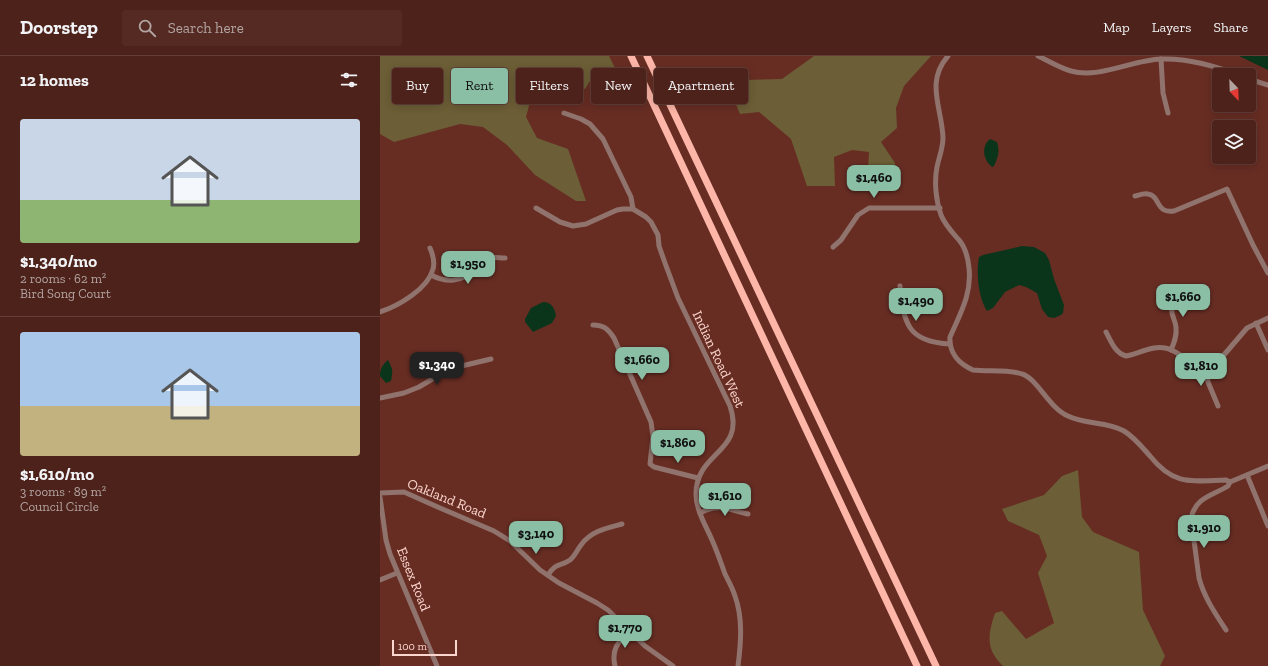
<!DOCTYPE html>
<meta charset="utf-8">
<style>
:root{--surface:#4d221a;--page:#542a23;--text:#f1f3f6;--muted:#b3a4a2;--line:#643f39;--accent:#8abfa5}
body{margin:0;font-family:"Zilla Slab",serif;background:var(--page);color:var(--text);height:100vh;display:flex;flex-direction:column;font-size:15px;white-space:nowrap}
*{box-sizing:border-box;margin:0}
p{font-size:13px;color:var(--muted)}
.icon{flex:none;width:22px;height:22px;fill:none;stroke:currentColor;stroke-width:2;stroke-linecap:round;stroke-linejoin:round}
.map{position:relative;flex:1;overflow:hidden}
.side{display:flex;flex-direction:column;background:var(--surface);width:380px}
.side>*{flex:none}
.top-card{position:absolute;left:12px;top:12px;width:380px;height:36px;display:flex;gap:8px}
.needle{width:26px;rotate:157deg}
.controls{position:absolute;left:832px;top:12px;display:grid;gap:8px}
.controls a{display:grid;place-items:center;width:44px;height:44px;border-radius:4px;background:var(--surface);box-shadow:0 2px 10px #0003,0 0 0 1px var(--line);font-size:20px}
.scale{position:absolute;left:12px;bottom:10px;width:65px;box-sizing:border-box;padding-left:4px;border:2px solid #fbd6ce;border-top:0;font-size:11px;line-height:14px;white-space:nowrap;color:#fbd6ce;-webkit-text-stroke:3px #672d23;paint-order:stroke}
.price{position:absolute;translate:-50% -34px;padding:0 9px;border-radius:8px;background:var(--accent);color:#111;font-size:13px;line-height:26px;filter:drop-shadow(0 1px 2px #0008)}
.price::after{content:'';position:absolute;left:50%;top:24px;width:12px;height:9px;margin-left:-6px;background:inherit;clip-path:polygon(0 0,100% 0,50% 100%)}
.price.selected{background:#222;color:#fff}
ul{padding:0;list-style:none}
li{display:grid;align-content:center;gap:8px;height:212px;padding:0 20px}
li+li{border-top:1px solid var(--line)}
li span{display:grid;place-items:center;height:124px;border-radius:4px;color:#555}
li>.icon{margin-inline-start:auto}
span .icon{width:72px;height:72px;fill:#fffc;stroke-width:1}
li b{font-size:17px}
h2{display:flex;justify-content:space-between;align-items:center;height:48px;padding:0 20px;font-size:17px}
.pill{padding:0 14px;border-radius:4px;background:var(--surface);box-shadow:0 2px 10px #0003,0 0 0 1px var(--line);font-size:14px;line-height:36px}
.pill.selected{background:var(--accent);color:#111}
header{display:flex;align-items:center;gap:24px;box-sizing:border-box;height:56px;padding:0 20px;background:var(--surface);border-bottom:1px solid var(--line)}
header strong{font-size:19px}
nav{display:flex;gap:22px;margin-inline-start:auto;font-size:14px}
.search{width:280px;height:36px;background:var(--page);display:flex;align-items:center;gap:10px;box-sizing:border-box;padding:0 14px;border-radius:4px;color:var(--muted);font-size:15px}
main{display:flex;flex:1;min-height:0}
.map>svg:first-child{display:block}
</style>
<header>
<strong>Doorstep</strong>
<div class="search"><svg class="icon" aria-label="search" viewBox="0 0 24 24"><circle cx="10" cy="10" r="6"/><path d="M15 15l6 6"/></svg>Search here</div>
<nav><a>Map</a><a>Layers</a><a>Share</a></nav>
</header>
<main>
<section class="side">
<h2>12 homes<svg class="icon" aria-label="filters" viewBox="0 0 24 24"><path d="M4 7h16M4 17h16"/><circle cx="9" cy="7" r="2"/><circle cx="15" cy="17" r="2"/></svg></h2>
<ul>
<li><span style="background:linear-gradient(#c9d6e8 65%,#8fb573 0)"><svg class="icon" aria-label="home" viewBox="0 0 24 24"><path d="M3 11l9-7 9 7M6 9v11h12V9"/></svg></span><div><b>$1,340/mo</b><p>2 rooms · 62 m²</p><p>Bird Song Court</p></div></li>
<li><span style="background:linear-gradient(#a9c7e8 60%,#c2b280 0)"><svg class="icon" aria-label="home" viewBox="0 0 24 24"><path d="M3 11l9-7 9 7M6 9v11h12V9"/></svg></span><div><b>$1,610/mo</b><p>3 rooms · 89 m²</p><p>Council Circle</p></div></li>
</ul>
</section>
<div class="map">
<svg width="888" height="610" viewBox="0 0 888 610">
<rect width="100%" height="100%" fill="#672d23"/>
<g fill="#6c5e36">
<path d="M 0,0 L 229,0 L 238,18 L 229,17 L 212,22 L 205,33 L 177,25 L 153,35 L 146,61 L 157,82 L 188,93 L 206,145 L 196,145 L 155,119 L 127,89 L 103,71 L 80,68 L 14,86 L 0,78 Z"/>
<path d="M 434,0 L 551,0 L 524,30 L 516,52 L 517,72 L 501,86 L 515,107 L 514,116 L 488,114 L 489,96 L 472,94 L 454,101 L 455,130 L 427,130 L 411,83 L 379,56 L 360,58 L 355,46 L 362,24 L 402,23 Z"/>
<path d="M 698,414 L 702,461 L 713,476 L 759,496 L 763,554 L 785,600 L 780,610 L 623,610 C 605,593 608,578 615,557 L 622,555 L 646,583 L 674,567 L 658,517 L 667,500 L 659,479 L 628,465 L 622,453 L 664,439 L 682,420 Z"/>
</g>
<g fill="#0b351a">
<path d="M 859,0 L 888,0 L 888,14 Z"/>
<path d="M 610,83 L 617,86 C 620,96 618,101 614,110 L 612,111 C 603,104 601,90 610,83 Z"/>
<path d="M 642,190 L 654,191 L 665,197 L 669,204 L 674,223 L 684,249 L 683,257 L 681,259 L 674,262 L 668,261 L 662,253 L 657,237 L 646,231 L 639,229 L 625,236 L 613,252 L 607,255 C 598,241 596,216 599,201 L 603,199 Z"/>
<path d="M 163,246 C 171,246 175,252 176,260 L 172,267 L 153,276 L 145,266 L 145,263 L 151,252 Z"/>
<path d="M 8,304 C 13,313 13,315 11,325 L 6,327 L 0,320 C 0,313 2,309 8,304 Z"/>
</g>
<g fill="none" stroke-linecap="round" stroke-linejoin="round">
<g stroke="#91736d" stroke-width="5">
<path d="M 568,0 C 545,26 562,52 563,82 C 563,92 559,101 557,111 C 554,126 556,145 561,159 C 565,169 572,176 579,184 C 585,191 588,202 589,212 C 592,238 580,258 570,281 C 569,297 579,308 593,314 C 608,316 627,313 642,318 C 657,322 669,352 688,360 C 706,369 726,365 744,375 C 754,381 762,391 770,400 C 794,430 811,425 846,424 L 850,426 L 888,410"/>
<path d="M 658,0 C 669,5 680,12 691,15 C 719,23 752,4 781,3 C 808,2 834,10 859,19"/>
<path d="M 781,3 L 783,37 L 788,57"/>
<path d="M 869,23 L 888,29"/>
<path d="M 184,57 L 201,63 L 210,68 L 223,83 L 251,141 L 253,153"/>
<path d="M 755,140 C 759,139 764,137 768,138 C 781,140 775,158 794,155 L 847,133 L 873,189 L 888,217"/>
<path d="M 156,152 L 180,166 L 193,170 L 206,168 L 237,154 L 243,153 L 253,153 L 266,161 L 271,166 L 278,179 L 279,190 L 285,207 L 298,242 L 350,350 C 366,397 316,395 316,438 C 316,454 326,470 332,484 C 337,495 341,507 345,518 C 349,526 353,533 355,540 C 363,562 361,587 358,610"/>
<path d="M 453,191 L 461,184 L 478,159 L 489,152 L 560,152"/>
<path d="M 51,219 C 66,227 82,226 95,214 C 99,211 102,206 106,203 C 112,200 119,202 125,202"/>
<path d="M 520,230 C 524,267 527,286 570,288"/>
<path d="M 0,256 C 18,250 48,233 53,213 C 55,206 53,199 50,192"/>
<path d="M 876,267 L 888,294"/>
<path d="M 213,269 C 224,269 228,273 234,282 L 271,366 L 273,380 L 270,408 L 274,411 L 318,422"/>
<path d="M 726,276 C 731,285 735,297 746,300 C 758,298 773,289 785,292 C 792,293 796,297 802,300 C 815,308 830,308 843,300 L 867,272 L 888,262"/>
<path d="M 791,294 C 794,287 797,280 796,272 C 796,267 793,262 792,257 C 788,241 804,236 816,231"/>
<path d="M 825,307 L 828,326 L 838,350"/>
<path d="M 0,342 L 24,337 L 39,331 L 59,319 L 73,312 L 111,303"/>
<path d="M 867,419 L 888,470"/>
<path d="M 0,437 L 24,436 L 60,452 L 114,475 L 130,485 L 160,514 L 179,527 L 217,547 L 228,554 L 265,590 L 293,610"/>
<path d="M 0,441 L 6,484 L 10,498 L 57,610"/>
<path d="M 320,457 C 339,447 349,454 368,458"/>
<path d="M 168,519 C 176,506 180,511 190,504 C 195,500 197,494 201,489 C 211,475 227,472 242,468"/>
<path d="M 0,524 L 17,517"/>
<path d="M 846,574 C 835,557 824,541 819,522 L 811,462 C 816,441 832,440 848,430 L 850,426"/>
<path d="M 235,610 C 231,593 238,586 250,575"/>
</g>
<g stroke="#fdb6a8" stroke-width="7">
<path d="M 251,0 L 537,610"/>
<path d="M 267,0 L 556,610"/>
</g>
</g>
<g text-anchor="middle" stroke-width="3" stroke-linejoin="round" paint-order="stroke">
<g font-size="14" fill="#fbd6ce" stroke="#672d23">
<text transform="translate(339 303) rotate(65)" y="5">Indian Road West</text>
<text transform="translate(67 442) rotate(22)" y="5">Oakland Road</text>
<text transform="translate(34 523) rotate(68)" y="5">Essex Road</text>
</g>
</g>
</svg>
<div class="controls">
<a><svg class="needle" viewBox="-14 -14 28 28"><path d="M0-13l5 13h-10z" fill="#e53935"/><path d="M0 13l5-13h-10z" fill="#b3a4a2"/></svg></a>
<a><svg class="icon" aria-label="layers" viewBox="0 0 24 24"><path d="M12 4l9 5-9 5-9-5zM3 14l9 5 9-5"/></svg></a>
</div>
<div class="scale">100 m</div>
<b class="price" style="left:494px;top:143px">$1,460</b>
<b class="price" style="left:88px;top:229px">$1,950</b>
<b class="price" style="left:803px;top:262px">$1,660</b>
<b class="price" style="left:536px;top:266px">$1,490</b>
<b class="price" style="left:262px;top:325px">$1,660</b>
<b class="price selected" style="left:57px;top:330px">$1,340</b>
<b class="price" style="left:821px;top:331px">$1,810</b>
<b class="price" style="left:298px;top:408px">$1,860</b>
<b class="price" style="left:345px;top:461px">$1,610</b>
<b class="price" style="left:824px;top:493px">$1,910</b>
<b class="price" style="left:156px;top:499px">$3,140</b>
<b class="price" style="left:245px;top:593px">$1,770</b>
<div class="top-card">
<a class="pill">Buy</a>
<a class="pill selected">Rent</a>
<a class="pill">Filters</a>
<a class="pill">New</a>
<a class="pill">Apartment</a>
</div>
</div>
</main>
